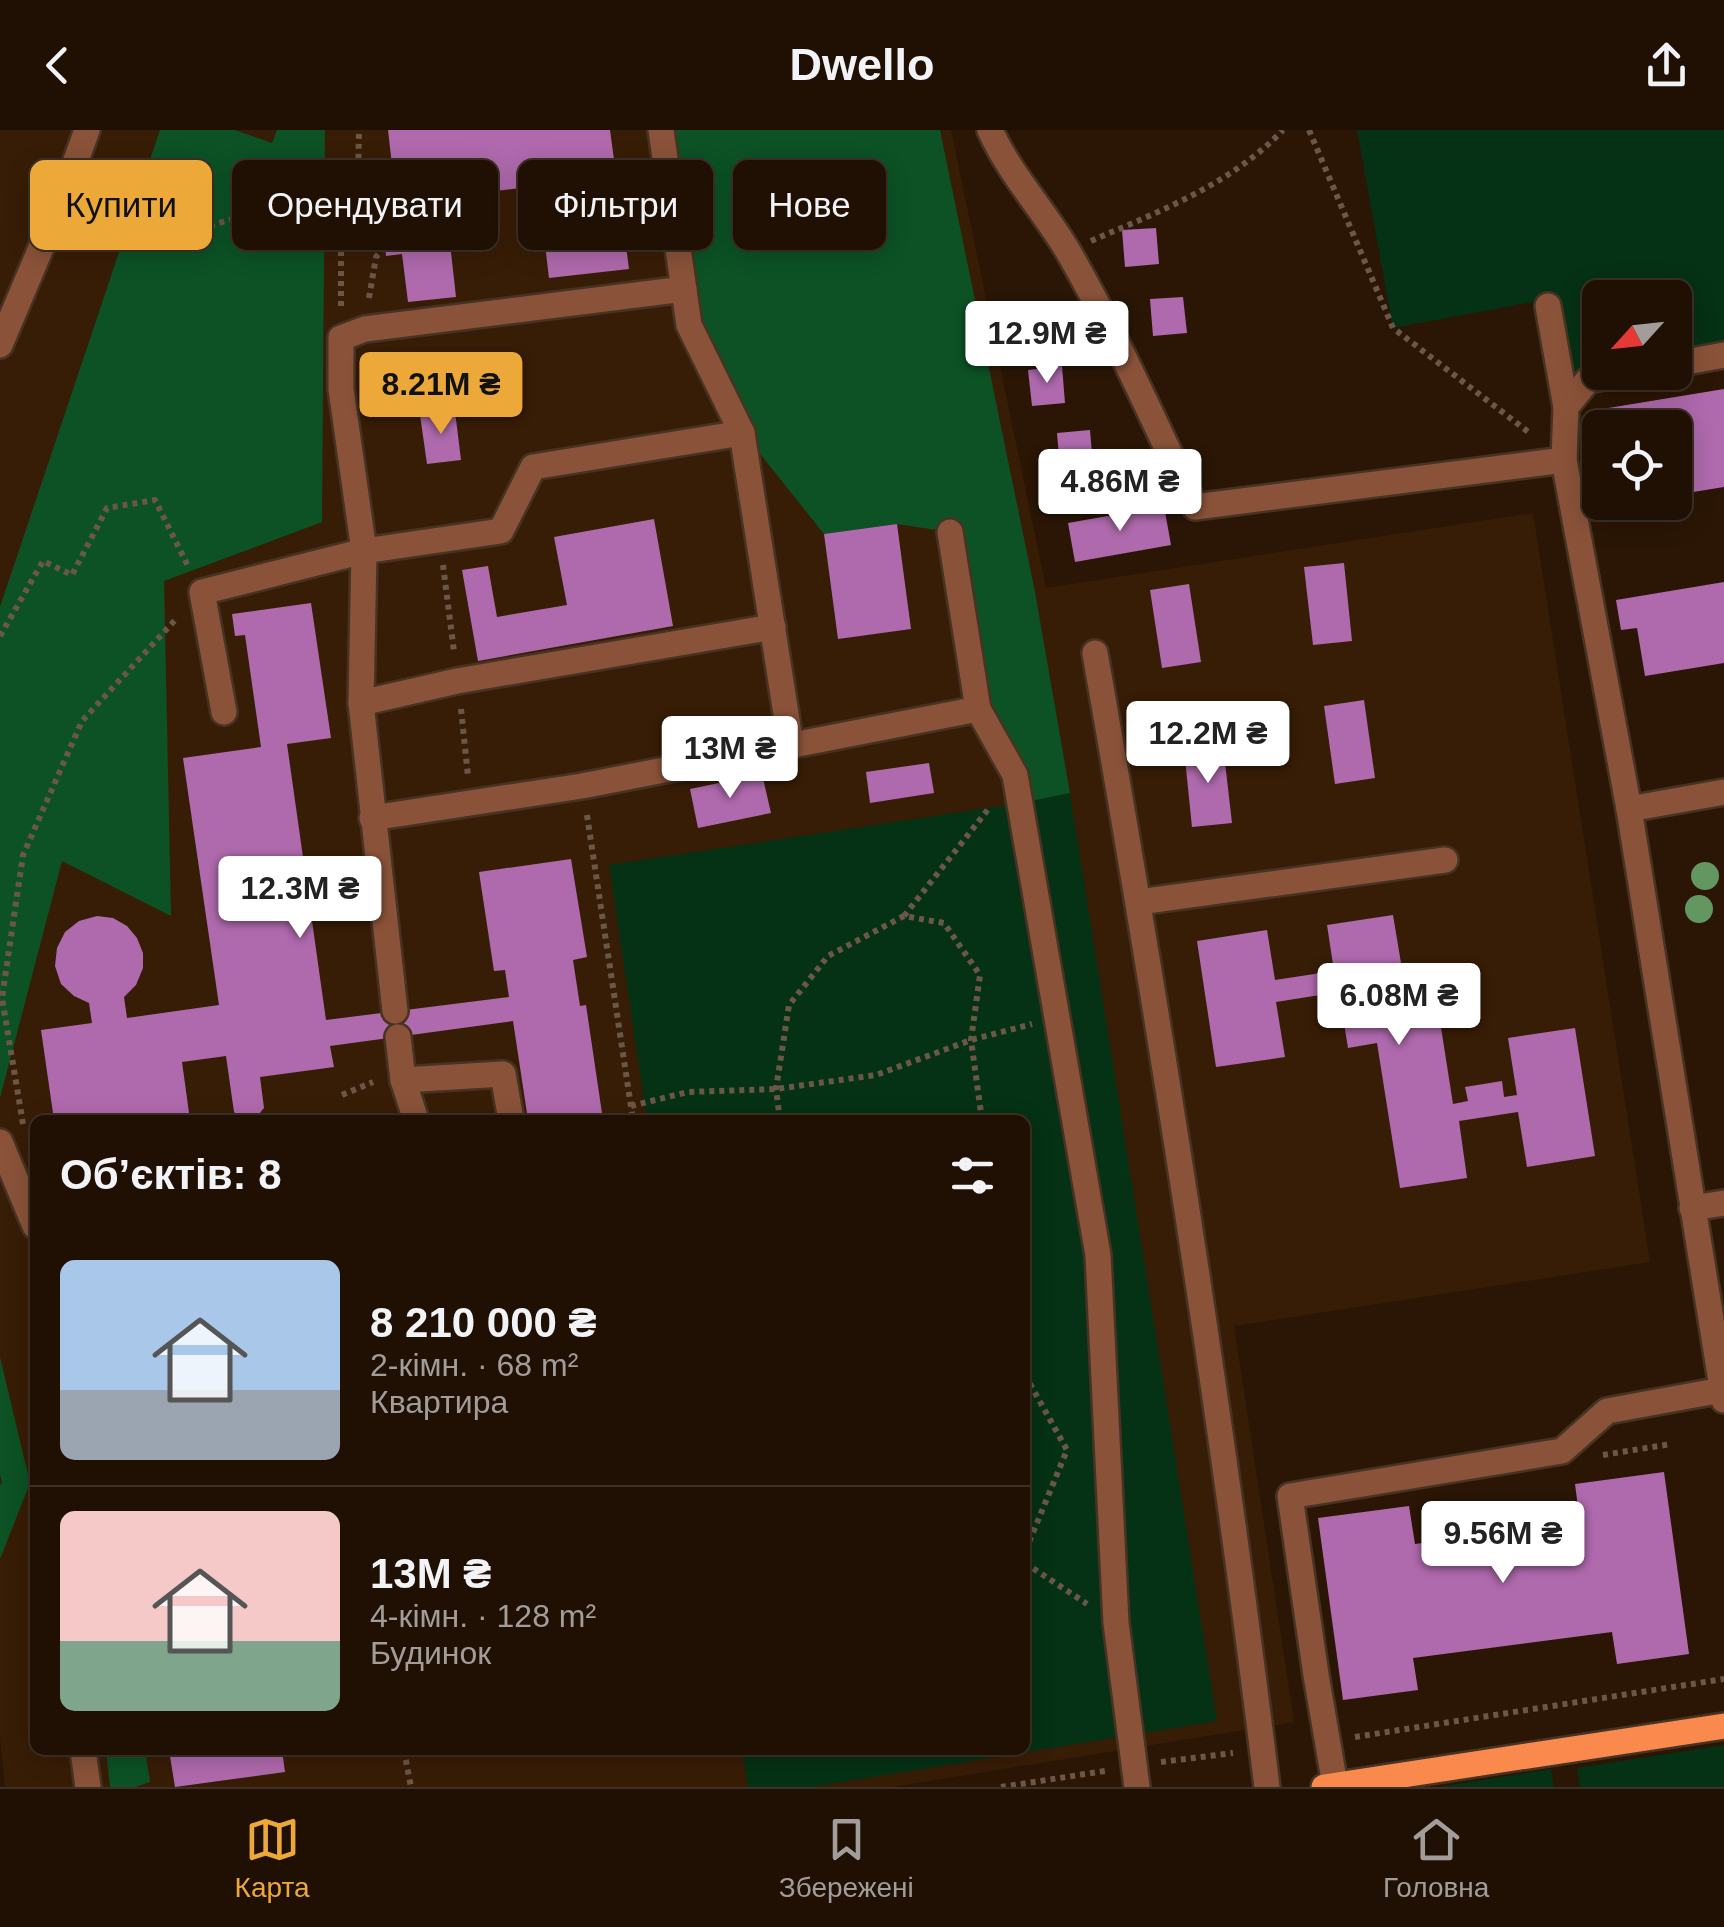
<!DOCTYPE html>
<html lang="uk">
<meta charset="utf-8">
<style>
:root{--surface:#201004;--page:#2d1e13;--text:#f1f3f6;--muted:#a29d9a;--line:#3d3026;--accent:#eca93a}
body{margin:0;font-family:Helvetica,sans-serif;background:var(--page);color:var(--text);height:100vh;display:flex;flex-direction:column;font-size:38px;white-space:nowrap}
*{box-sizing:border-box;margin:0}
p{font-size:32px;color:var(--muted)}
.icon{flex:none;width:55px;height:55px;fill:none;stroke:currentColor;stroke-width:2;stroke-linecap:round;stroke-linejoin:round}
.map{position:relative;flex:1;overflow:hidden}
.panel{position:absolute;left:30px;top:985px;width:1000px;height:640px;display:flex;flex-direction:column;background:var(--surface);border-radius:15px;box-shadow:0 5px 25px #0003,0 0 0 2px var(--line)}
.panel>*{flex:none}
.banner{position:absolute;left:30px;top:30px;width:1000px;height:90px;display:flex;gap:20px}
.needle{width:65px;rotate:243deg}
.buttons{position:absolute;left:1582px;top:150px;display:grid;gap:20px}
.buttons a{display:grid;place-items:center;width:110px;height:110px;border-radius:15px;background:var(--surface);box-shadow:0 5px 25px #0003,0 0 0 2px var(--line);font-size:50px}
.price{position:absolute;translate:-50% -85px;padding:0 22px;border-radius:10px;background:#fff;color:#222;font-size:32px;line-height:65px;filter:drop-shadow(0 2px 5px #0008)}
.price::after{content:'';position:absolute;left:50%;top:60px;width:30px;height:22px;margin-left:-15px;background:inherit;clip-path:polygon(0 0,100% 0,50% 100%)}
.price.current{background:var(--accent);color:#111}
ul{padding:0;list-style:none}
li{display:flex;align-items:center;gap:30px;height:250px;padding:0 30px}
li+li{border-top:2px solid var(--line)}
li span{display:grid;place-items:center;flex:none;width:280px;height:200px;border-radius:15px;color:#555}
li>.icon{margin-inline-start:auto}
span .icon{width:120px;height:120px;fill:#fffc;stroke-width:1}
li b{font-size:42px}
h2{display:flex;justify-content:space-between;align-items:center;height:120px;padding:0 30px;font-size:42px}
.pill{padding:0 35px;border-radius:15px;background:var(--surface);box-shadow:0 5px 25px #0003,0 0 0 2px var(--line);font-size:35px;line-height:90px}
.pill.current{background:var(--accent);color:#111}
header{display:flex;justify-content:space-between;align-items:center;height:130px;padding:0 30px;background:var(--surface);font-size:45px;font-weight:700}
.dock{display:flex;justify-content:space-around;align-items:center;height:140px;border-top:2px solid var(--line);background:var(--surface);font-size:28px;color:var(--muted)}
.dock a{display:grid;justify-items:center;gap:5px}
.dock .current{color:var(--accent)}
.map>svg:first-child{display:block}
</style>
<header><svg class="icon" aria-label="back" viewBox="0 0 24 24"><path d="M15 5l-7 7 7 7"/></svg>Dwello<svg class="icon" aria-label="share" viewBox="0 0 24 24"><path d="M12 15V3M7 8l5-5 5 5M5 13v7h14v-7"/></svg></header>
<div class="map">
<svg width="1724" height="1657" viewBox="0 0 1724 1657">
<rect width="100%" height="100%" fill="#2b1605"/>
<path fill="#381d06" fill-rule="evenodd" d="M 0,0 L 951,0 L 1046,458 L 1533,383 L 1650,1132 L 1234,1196 L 1294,1592 L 892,1657 L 5,1657 L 0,1606 ZM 35,990 L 1025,990 L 1025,1620 L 35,1620 Z"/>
<g fill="#053114">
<path d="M 1357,0 L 1724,0 L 1724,216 L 1675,226 L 1675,168 L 1600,168 L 1600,240 L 1572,246 L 1560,167 L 1393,198 Z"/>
<path d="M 1070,663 L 1217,1591 L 812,1657 L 748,1657 L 742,1620 L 1025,1620 L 1025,990 L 647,990 L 609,735 L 1021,673 Z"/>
<path d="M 1724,1615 L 1724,1657 L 1580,1657 L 1577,1638 Z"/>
<path d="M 1551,1639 L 1554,1657 L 1438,1657 Z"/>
</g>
<g fill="#0c5225">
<path d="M 160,0 L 235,0 L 272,13 L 277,0 L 325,0 L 322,392 L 164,451 L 171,786 L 62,731 L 0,968 L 0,477 Z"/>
<path d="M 661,0 L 940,0 L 1035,462 L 1070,663 L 1021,673 L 978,579 L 950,402 L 897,394 L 824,404 L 737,295 L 689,195 Z"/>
<path d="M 0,1227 L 30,1353 L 0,1429 L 0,1355 L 2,1353 L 0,1345 Z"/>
<path d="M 106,1620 L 145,1620 L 150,1652 L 135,1657 L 110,1657 Z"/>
</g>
<g fill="#af6aad">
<path d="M 388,0 L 610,0 L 623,96 L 645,94 L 648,113 L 626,116 L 629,139 L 549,148 L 538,56 L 479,63 L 481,82 L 447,86 L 456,167 L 408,172 L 402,124 L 386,126 L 385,116 L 384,107 L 400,105 Z"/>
<path d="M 1156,98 L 1159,134 L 1125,137 L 1122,100 Z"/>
<path d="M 1183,167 L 1187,203 L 1153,206 L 1150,169 Z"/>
<path d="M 1035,171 L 1039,208 L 1005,210 L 1001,174 Z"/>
<path d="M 1062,236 L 1065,273 L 1032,276 L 1028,240 Z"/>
<path d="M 1724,259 L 1724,357 L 1675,365 L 1675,298 L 1599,298 L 1596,280 Z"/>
<path d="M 455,281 L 461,330 L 427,334 L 420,285 Z"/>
<path d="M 1090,300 L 1093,336 L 1060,339 L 1057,303 Z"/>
<path d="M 1164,376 L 1171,415 L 1075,432 L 1068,393 Z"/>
<path d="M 654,389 L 673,496 L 478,531 L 462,440 L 488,436 L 497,487 L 567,475 L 554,407 Z"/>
<path d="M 897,394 L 911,499 L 838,509 L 824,404 Z"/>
<path d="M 1344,433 L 1352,511 L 1313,515 L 1304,437 Z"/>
<path d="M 1724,452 L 1724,533 L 1645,546 L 1637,498 L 1621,500 L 1616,470 Z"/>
<path d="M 1189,454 L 1201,532 L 1162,538 L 1150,460 Z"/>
<path d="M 311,473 L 331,608 L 287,614 L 326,890 L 509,867 L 505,840 L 494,841 L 479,742 L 571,729 L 587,827 L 573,830 L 580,876 L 586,875 L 603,990 L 528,990 L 513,891 L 330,916 L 334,937 L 260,947 L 264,978 L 254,990 L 242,990 L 234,982 L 226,926 L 182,932 L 190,990 L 54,990 L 41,900 L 92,893 L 89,873 L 74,866 L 61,854 L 55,836 L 57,818 L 65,802 L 79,791 L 97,786 L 113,788 L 127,796 L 137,808 L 143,823 L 143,838 L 136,855 L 124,867 L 127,888 L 219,875 L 183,628 L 261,617 L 245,505 L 235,506 L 232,484 Z"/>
<path d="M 1364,570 L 1375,648 L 1335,654 L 1324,576 Z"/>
<path d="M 1223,615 L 1232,693 L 1192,697 L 1184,619 Z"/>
<path d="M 929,633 L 934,663 L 870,673 L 866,642 Z"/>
<path d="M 762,644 L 771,683 L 698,698 L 690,659 Z"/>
<path d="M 1393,785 L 1403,845 L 1432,840 L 1453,974 L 1468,971 L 1465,957 L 1502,951 L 1504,967 L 1517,965 L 1508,908 L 1575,898 L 1595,1026 L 1527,1037 L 1518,982 L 1459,991 L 1467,1048 L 1400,1058 L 1377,913 L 1348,918 L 1339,862 L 1276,872 L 1285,927 L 1216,937 L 1197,811 L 1267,800 L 1275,850 L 1334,841 L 1327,795 Z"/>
<path d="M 1664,1342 L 1689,1524 L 1617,1534 L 1612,1502 L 1413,1528 L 1418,1560 L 1343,1570 L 1318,1388 L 1409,1376 L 1415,1414 L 1580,1392 L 1575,1354 Z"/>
<path d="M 169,1620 L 282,1620 L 285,1642 L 175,1657 Z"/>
</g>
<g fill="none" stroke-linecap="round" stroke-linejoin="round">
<g stroke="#473323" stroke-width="30">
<g id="minor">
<path d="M 661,0 L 689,195 L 742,303 L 791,616"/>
<path d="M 990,0 C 1010,45 1044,80 1069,123 C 1116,205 1154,292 1195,377 L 1564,330"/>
<path d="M 1548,176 L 1566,277"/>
<path d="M 0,215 L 65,61 L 87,0"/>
<path d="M 1675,234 L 1724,225"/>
<path d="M 1630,242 L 1588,250 L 1566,277 L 1564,330 L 1629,679 L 1724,1270"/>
<path d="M 1095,523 C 1161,899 1221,1278 1267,1657"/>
<path d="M 361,573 L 457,551 L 773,497"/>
<path d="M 978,579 L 1015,645 L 1098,1125 L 1116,1493 L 1137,1657"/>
<path d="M 224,582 L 202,462 L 364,421 L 501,401 L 533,337 L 742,303"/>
<path d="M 1629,679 L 1724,662"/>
<path d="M 372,688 L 582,656 L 978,579 L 950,402"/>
<path d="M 1139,772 L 1445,730"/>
<path d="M 395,881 L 361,573 L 364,421 L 341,259 L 341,208 L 365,199 L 684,159"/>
<path d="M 398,907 L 403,950 L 416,990"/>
<path d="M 403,950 L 503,944 L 511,990"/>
<path d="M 0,1012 L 35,1096"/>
<path d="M 1692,1078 L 1724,1073"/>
<path d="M 83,1620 L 88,1657"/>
<path d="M 1335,1655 L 1316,1545 L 1290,1366 L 1562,1321 L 1607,1281 L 1722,1260"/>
</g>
</g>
<g stroke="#473323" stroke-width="30">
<path id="major" d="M 1324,1657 L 1724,1596"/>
</g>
<g stroke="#6b5748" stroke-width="6" stroke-dasharray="5 5" stroke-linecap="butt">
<path d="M 1309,0 L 1393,198 L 1531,304"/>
<path d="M 90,69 L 146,87 L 141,116 L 358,52"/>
<path d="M 1091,111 C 1160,81 1230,55 1283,0"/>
<path d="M 369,168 L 376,127 L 385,116"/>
<path d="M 341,176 L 341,102 L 358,52 L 359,0"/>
<path d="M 443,435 L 454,522"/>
<path d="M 0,506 L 43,431 L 72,445 L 107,378 L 155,370 L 188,436"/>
<path d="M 461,579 L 468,646"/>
<path d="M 587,685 L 633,990"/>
<path d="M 904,786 L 990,677"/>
<path d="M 342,965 L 373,952"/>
<path d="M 631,976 L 688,962 L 776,959 L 876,945 L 971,910 L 1032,894"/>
<path d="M 780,990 L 776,959 L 789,875 L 828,826 L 904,786 L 944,793 L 980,845 L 971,910 L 982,990"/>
<path d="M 23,994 L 2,868 L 23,725 L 82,591 L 176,489"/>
<path d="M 1025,1245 L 1067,1320 L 1025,1422"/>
<path d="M 1603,1325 L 1671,1314"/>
<path d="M 1025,1433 L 1087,1474"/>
<path d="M 1355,1607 L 1724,1549"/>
<path d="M 404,1620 L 411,1657"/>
<path d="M 1161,1632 L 1233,1623"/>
<path d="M 1001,1657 L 1105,1641"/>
</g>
<use href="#minor" stroke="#8a5339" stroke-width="25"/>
<use href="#major" stroke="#fa894e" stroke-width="25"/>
</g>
<g fill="#639660">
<circle cx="1705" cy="746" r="14"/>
<circle cx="1699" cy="779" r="14"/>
</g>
</svg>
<div class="buttons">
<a><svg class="needle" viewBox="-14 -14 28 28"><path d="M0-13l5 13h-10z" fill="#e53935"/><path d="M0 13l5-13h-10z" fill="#a29d9a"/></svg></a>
<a><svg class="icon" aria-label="locate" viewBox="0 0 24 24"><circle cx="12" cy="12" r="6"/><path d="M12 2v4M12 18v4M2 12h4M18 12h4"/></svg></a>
</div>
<b class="price" style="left:1047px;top:256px">12.9M ₴</b>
<b class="price current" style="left:441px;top:307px">8.21M ₴</b>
<b class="price" style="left:1120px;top:404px">4.86M ₴</b>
<b class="price" style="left:1208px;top:656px">12.2M ₴</b>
<b class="price" style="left:730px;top:671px">13M ₴</b>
<b class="price" style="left:300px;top:811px">12.3M ₴</b>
<b class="price" style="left:1399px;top:918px">6.08M ₴</b>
<b class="price" style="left:1503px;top:1456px">9.56M ₴</b>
<div class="banner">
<a class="pill current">Купити</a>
<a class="pill">Орендувати</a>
<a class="pill">Фільтри</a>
<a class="pill">Нове</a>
</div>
<section class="panel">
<h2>Об’єктів: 8<svg class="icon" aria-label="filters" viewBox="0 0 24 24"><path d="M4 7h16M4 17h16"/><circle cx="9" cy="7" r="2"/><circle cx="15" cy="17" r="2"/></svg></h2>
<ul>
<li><span style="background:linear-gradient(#a9c7e8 65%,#9aa5b1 0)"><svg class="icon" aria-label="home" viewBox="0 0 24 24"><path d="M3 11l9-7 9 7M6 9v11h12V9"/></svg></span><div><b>8 210 000 ₴</b><p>2-кімн. · 68 m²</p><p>Квартира</p></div></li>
<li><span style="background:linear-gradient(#f6c9c9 65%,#7fa58c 0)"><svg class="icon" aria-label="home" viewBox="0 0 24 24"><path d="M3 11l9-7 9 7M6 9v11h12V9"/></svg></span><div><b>13M ₴</b><p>4-кімн. · 128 m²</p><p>Будинок</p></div></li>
</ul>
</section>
</div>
<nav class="dock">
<a class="current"><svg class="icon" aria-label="map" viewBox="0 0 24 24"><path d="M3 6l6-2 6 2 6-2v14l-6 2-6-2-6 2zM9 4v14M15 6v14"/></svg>Карта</a>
<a><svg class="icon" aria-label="saved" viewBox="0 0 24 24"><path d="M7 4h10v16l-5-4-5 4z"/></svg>Збережені</a>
<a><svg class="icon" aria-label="home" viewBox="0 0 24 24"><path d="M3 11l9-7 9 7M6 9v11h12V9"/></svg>Головна</a>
</nav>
